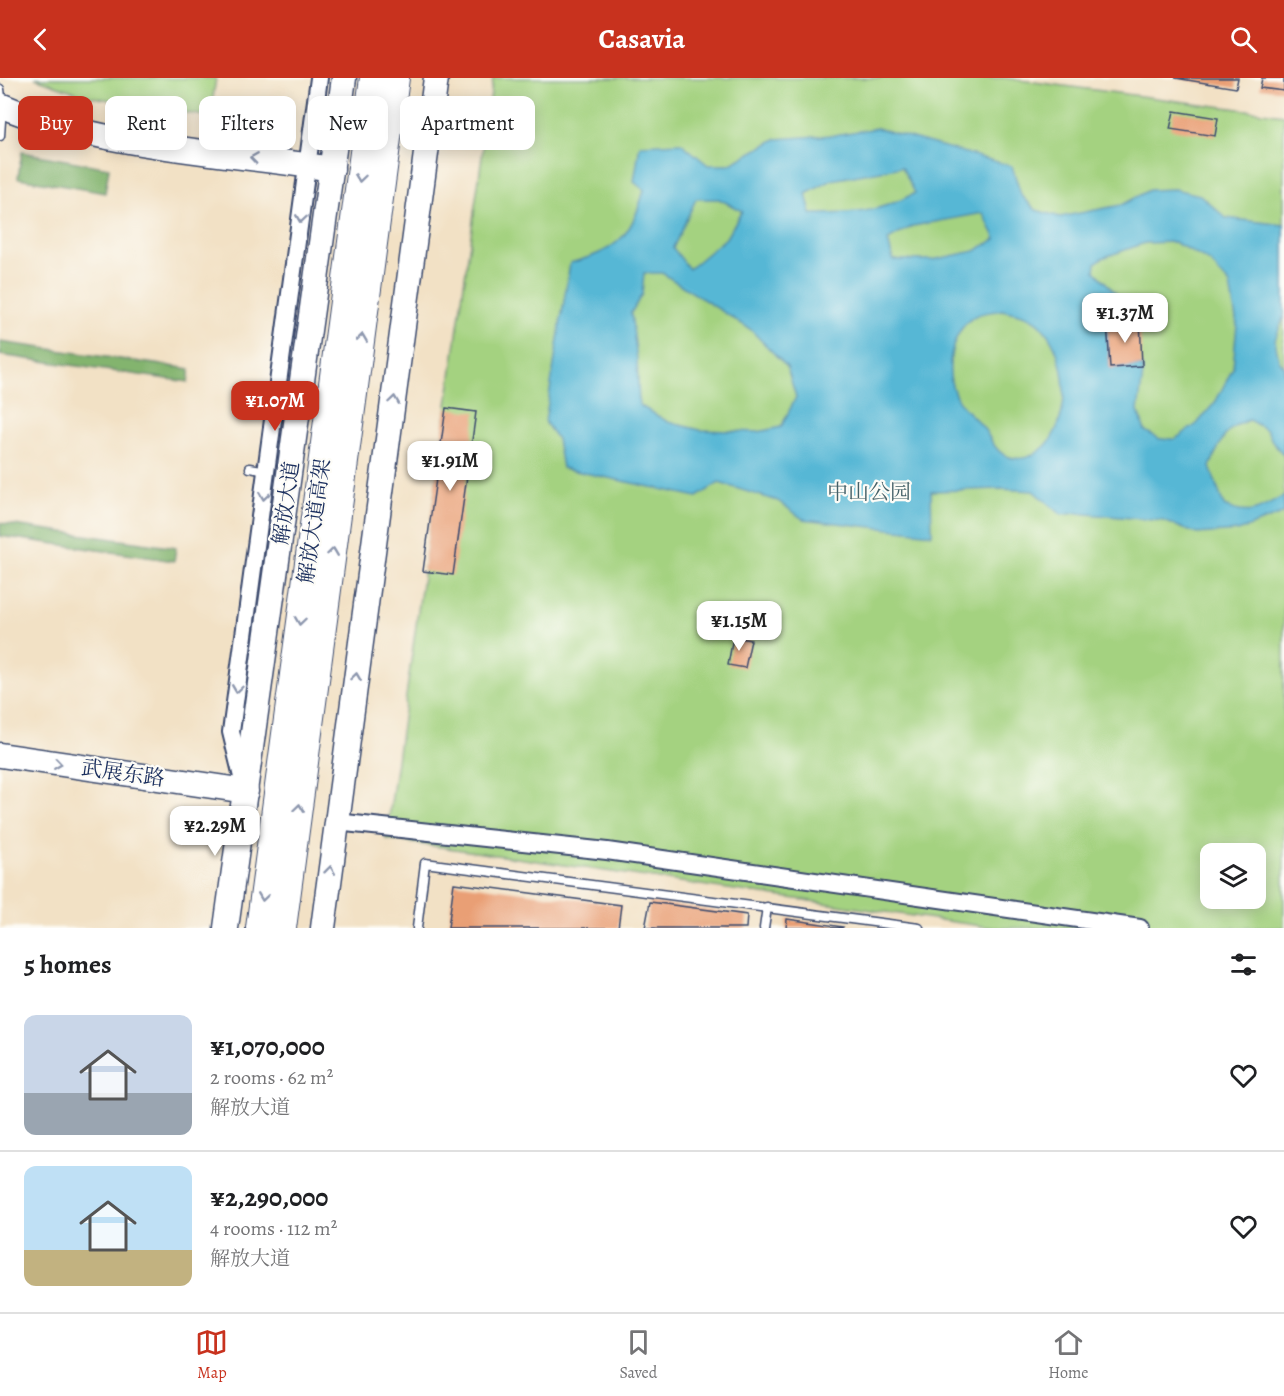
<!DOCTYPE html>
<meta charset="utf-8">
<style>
:root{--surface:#fff;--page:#f6f6f6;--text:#202124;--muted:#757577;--line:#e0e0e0;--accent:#c8321e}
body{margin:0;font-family:Alegreya,"Noto Serif SC",serif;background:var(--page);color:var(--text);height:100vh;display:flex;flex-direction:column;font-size:22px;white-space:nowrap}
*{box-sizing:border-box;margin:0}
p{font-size:20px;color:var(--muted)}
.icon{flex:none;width:33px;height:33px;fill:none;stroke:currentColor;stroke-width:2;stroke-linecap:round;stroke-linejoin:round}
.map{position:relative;height:850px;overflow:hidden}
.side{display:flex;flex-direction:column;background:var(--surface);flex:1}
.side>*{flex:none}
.top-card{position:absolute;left:18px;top:18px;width:600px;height:54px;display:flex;gap:12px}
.tools{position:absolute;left:1200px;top:765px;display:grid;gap:12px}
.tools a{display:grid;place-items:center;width:66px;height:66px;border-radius:12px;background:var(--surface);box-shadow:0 3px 15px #0003;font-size:30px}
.price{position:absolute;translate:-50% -51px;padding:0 14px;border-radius:12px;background:#fff;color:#222;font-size:20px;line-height:39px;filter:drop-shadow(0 2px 3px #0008)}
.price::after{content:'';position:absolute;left:50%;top:36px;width:18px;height:14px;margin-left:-9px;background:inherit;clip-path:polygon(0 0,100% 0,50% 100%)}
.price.selected{background:var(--accent);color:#fff}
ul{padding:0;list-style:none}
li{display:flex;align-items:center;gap:18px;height:150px;padding:0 24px}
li+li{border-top:2px solid var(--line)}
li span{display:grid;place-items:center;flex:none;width:168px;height:120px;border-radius:12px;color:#555}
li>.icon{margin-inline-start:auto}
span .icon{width:72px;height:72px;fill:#fffc;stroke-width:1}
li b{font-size:26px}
h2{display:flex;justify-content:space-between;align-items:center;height:72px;padding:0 24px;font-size:26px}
.tag{padding:0 21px;border-radius:12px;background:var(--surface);box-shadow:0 3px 15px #0003;font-size:21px;line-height:54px}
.tag.selected{background:var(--accent);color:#fff}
header{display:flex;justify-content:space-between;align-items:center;height:78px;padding:0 24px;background:var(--accent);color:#fff;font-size:27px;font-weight:600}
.dock{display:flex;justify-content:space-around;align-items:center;height:84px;border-top:2px solid var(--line);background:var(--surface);font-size:16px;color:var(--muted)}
.dock a{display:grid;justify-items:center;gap:3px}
.dock .selected{color:var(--accent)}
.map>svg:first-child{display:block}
</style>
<header><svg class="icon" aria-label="back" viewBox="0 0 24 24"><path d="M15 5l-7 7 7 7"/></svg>Casavia<svg class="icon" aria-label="search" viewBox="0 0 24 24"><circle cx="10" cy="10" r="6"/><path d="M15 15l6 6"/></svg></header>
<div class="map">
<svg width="1284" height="850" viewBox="0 0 1284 850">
<rect width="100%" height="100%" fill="#fdfcf7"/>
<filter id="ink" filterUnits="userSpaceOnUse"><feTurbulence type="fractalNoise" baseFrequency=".0167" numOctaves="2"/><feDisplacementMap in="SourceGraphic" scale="12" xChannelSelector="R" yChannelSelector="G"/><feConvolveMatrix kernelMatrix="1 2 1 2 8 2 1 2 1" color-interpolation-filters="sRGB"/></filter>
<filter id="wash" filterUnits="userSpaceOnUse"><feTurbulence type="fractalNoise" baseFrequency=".008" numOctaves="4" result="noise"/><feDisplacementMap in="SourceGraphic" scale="24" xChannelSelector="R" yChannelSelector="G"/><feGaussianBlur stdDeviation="1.35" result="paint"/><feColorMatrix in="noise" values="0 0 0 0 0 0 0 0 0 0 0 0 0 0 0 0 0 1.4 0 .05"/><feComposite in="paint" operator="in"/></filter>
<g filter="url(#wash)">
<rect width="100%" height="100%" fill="#f2e1c5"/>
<g fill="#a4d280" stroke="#60806f" stroke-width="1.5" fill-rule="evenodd">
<path d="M 35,0 L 216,0 L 210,39 L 87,18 Z"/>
<path d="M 493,0 L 1004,0 L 1284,37 L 1284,850 L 995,850 L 386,761 ZM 1210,776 L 1256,776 L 1256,820 L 1210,820 Z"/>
</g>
<g fill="#83b46e" stroke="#4f7266" stroke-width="1.5">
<path d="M 22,74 L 109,90 L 105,115 L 18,100 Z"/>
<path d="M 0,264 L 190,291 L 188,304 L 0,277 Z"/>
<path d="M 0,445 L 176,470 L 174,483 L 0,458 Z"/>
</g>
<path fill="#56b7d5" stroke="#38739a" stroke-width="1.5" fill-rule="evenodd" d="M 877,50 L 1012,88 L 1021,117 L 1036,132 L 1060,139 L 1121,127 L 1149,112 L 1174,111 L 1200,117 L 1226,140 L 1284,147 L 1284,238 L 1275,262 L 1279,282 L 1284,288 L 1284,377 L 1273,365 L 1267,352 L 1249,342 C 1224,349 1219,367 1210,389 L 1224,428 C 1251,440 1260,431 1284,418 L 1284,435 L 1238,453 L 1197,456 L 1164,443 L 1076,435 L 1062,437 L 1033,413 L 1001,411 L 931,413 L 932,456 L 803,441 L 778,423 L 719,405 L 697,419 L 562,390 L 557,361 L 545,344 L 570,185 C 618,172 631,159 644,112 L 634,104 L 640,67 L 681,65 L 708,87 L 729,87 L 776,61 L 834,57 ZM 902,89 L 915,115 C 878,135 853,136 811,136 L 806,116 L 832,102 ZM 696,121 L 719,121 L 742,133 L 726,160 L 689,191 L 673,170 ZM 983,135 L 996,161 L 975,173 L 932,182 L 893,182 L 888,162 L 913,148 ZM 1174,164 L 1210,184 L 1230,207 L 1237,246 L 1233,290 L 1216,323 L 1197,346 L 1175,361 L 1160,361 L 1145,353 L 1138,333 L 1143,295 L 1142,288 L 1110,290 L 1107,244 L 1140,241 L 1095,193 L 1096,185 L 1102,180 L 1145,165 ZM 644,195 L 662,195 L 750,251 L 787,289 L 796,319 L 781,349 L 758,354 L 700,352 L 668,344 L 639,327 L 637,281 L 631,235 L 642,216 ZM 1002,232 C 1015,235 1030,237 1040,247 C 1065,273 1071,323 1055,354 C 1046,373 1024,388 1003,376 C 992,370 989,355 981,347 C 971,336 961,330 955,316 C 944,291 951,253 975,238 C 982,234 994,234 1002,232 Z"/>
<g id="blocks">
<g fill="#e99f75">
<path d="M 1175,0 L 1238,0 L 1236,10 Z"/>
<path d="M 1262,0 L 1284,0 L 1284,13 L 1260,10 Z"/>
<path d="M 1174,33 L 1218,40 L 1215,58 L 1170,51 Z"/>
<path d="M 1140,241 L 1142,288 L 1110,290 L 1107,244 Z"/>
<path d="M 446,330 L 476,334 L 453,497 L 423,493 Z"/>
<path d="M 733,559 L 751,562 L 745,590 L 728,587 Z"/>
<path d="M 454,805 L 621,827 L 618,850 L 448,850 Z"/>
<path d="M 650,824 L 747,837 L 746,850 L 645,850 Z"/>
<path d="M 787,841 L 843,849 L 842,850 L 786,850 Z"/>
</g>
</g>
</g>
<g filter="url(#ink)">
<use href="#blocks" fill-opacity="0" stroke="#3b4a6d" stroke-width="1.5"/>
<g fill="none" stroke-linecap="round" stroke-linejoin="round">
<g stroke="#3b4a6d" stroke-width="11">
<g id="lane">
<path d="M 0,11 L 2,28 L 0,58"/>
<path d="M 250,390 L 267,393"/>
<path d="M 417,850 L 425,785 L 919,850"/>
<path d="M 764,850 L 767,829"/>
</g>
</g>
<g stroke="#3b4a6d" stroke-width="20">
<g id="street">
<path d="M 243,703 L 231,654 L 319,0"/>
<path d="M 336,744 L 607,773 L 1140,850"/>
</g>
</g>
<g stroke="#3b4a6d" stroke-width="27">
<g id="secondary">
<path d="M 0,27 C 101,70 224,74 332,91"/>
<path d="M 0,677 L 246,713"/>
<path d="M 226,850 L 344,0"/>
<path d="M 323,850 L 436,0"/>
</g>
</g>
<g stroke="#3b4a6d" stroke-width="28">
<g id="primary">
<path d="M 259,850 L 373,0"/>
<path d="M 283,850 L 396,0"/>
</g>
</g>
<use href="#lane" stroke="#fff" stroke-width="8"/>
<use href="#street" stroke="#fff" stroke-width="16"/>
<use href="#secondary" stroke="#fff" stroke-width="24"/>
<use href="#primary" stroke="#fff" stroke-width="26"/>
</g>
<defs><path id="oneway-chevron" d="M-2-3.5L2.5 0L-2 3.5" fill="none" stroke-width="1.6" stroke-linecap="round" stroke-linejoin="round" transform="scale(1.5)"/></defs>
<g stroke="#8d97ae">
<use href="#oneway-chevron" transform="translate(254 80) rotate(-172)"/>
<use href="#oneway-chevron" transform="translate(360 100) rotate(98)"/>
<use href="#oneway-chevron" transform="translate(301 141) rotate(98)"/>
<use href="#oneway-chevron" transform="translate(362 260) rotate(-82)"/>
<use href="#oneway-chevron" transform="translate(394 322) rotate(-82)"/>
<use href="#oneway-chevron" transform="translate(264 418) rotate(98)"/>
<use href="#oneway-chevron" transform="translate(333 474) rotate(-82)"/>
<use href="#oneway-chevron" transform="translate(300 543) rotate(98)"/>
<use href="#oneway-chevron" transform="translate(356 599) rotate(-82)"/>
<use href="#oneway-chevron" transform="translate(237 611) rotate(98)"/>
<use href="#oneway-chevron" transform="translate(58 686) rotate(8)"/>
<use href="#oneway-chevron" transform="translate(299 730) rotate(-82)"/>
<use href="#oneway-chevron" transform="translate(330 792) rotate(-83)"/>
<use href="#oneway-chevron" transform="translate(263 819) rotate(98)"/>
</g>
</g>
<g text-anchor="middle" stroke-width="4.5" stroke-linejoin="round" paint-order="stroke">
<g font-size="21" fill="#446068" stroke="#fdfcf7">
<text x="869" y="421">中山公园</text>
</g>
<g font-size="21" fill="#1b2f5e" stroke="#fdfcf7">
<text transform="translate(286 425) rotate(-82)" y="7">解放大道</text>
<text transform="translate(314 443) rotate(-82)" y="7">解放大道高架</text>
<text transform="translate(123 695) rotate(8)" y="7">武展东路</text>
</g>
</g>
</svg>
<div class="tools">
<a><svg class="icon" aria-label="layers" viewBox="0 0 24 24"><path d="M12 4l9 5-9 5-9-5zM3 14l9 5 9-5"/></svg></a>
</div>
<b class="price" style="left:1125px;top:266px">¥1.37M</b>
<b class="price selected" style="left:275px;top:354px">¥1.07M</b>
<b class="price" style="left:450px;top:414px">¥1.91M</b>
<b class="price" style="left:739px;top:574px">¥1.15M</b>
<b class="price" style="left:215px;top:779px">¥2.29M</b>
<div class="top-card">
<a class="tag selected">Buy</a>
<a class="tag">Rent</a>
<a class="tag">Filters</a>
<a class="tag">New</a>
<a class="tag">Apartment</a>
</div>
</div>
<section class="side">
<h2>5 homes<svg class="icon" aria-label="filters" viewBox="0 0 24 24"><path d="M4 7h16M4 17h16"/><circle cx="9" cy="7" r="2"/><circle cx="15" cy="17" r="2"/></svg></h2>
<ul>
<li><span style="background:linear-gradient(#c9d6e8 65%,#9aa5b1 0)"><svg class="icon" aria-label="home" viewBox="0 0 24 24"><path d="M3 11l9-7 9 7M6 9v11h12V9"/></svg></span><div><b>¥1,070,000</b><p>2 rooms · 62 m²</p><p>解放大道</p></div><svg class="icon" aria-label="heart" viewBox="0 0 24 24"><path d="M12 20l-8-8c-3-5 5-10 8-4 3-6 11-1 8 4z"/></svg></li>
<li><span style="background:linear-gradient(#bfe0f5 70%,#c2b280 0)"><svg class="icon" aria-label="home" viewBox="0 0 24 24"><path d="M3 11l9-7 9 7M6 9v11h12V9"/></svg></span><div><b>¥2,290,000</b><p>4 rooms · 112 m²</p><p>解放大道</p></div><svg class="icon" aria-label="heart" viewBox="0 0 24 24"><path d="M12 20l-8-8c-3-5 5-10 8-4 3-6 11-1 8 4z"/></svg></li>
</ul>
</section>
<nav class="dock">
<a class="selected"><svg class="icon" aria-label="map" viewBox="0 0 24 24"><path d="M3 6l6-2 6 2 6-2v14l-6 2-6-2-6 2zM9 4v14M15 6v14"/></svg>Map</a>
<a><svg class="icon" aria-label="saved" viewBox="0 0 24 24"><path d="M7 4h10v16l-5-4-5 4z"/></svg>Saved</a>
<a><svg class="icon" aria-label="home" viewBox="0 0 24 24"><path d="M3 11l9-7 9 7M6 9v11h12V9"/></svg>Home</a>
</nav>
